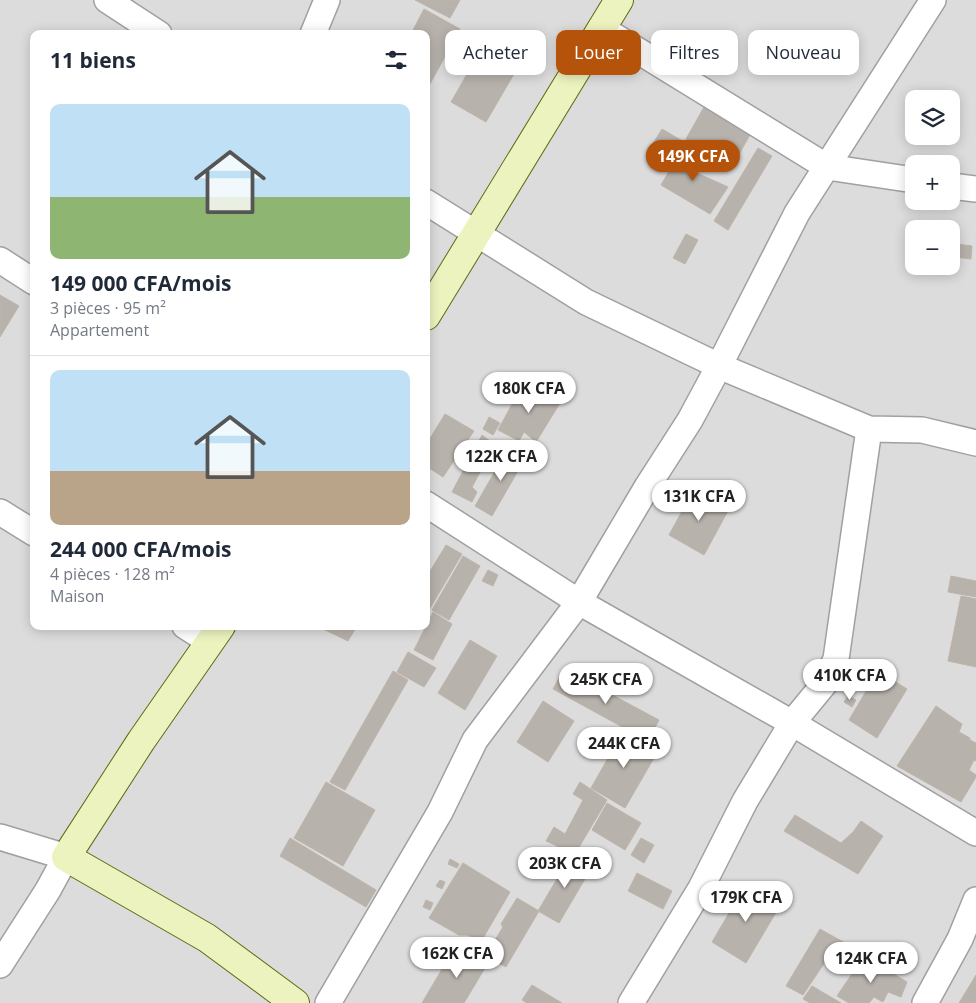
<!DOCTYPE html>
<html lang="fr">
<meta charset="utf-8">
<style>
:root{--surface:#fff;--page:#f2f2f3;--text:#1f2937;--muted:#747a83;--line:#e0e1e3;--accent:#b45309}
body{margin:0;font-family:"Open Sans",sans-serif;background:var(--page);color:var(--text);height:100vh;display:flex;flex-direction:column;font-size:19px;white-space:nowrap}
*{box-sizing:border-box;margin:0}
p{font-size:16px;color:var(--muted)}
.icon{flex:none;width:28px;height:28px;fill:none;stroke:currentColor;stroke-width:2;stroke-linecap:round;stroke-linejoin:round}
.map{position:relative;flex:1;overflow:hidden}
.sheet{position:absolute;left:30px;top:30px;width:400px;height:600px;display:flex;flex-direction:column;background:var(--surface);border-radius:10px;box-shadow:0 2px 12px #0003}
.sheet>*{flex:none}
.top-card{position:absolute;left:445px;top:30px;width:455px;height:45px;display:flex;gap:10px}
.controls{position:absolute;left:905px;top:90px;display:grid;gap:10px}
.controls a{display:grid;place-items:center;width:55px;height:55px;border-radius:10px;background:var(--surface);box-shadow:0 2px 12px #0003;font-size:25px}
.price{position:absolute;translate:-50% -42px;padding:0 11px;border-radius:18px;background:#fff;color:#222;font-size:16px;line-height:32px;filter:drop-shadow(0 1px 2px #0008)}
.price::after{content:'';position:absolute;left:50%;top:30px;width:15px;height:11px;margin-left:-8px;background:inherit;clip-path:polygon(0 0,100% 0,50% 100%)}
.price.on{background:var(--accent);color:#fff}
ul{padding:0;list-style:none}
li{display:grid;align-content:center;gap:10px;height:265px;padding:0 20px}
li+li{border-top:1px solid var(--line)}
li span{display:grid;place-items:center;height:155px;border-radius:10px;color:#555}
li>.icon{margin-inline-start:auto}
span .icon{width:90px;height:90px;fill:#fffc;stroke-width:1}
li b{font-size:21px}
h2{display:flex;justify-content:space-between;align-items:center;height:60px;padding:0 20px;font-size:21px}
.chip{padding:0 18px;border-radius:10px;background:var(--surface);box-shadow:0 2px 12px #0003;font-size:18px;line-height:45px}
.chip.on{background:var(--accent);color:#fff}
.map>svg:first-child{display:block}
</style>
<div class="map">
<svg width="976" height="1003" viewBox="0 0 976 1003">
<rect width="100%" height="100%" fill="#eeece6"/>
<path fill="#dddcdc" fill-rule="evenodd" d="M 0,0 L 976,0 L 976,1003 L 0,1003 ZM 34,34 L 426,34 L 426,626 L 34,626 ZM 914,99 L 951,99 L 951,136 L 914,136 ZM 914,164 L 951,164 L 951,201 L 914,201 ZM 914,229 L 951,229 L 951,266 L 914,266 Z"/>
<g fill="#b8b2ac" stroke="#bfb4a9">
<path d="M 415,0 L 460,0 L 450,18 Z"/>
<path d="M 424,9 L 460,29 L 430,84 L 426,82 L 426,34 L 411,34 Z"/>
<path d="M 486,41 L 521,62 L 486,122 L 451,102 Z"/>
<path d="M 704,107 L 751,133 L 733,165 L 686,139 Z"/>
<path d="M 662,129 L 684,142 L 670,166 L 647,153 Z"/>
<path d="M 686,142 L 696,150 L 691,167 L 699,174 L 728,187 L 710,214 L 661,185 Z"/>
<path d="M 758,148 L 772,156 L 728,230 L 714,221 Z"/>
<path d="M 686,234 L 698,240 L 685,264 L 673,258 Z"/>
<path d="M 957,244 L 972,246 L 971,259 L 955,257 Z"/>
<path d="M 0,295 L 19,306 L 0,337 Z"/>
<path d="M 523,384 L 562,400 L 536,442 L 524,432 L 519,441 L 498,430 Z"/>
<path d="M 445,414 L 474,431 L 443,477 L 426,466 L 426,445 Z"/>
<path d="M 489,417 L 500,423 L 493,435 L 483,429 Z"/>
<path d="M 482,435 L 495,445 L 472,487 L 477,492 L 472,502 L 452,492 Z"/>
<path d="M 509,447 L 526,457 L 492,516 L 475,506 Z"/>
<path d="M 694,489 L 729,509 L 704,555 L 669,535 Z"/>
<path d="M 446,545 L 462,554 L 429,610 L 426,609 L 426,578 Z"/>
<path d="M 463,556 L 480,566 L 449,620 L 432,610 Z"/>
<path d="M 488,570 L 498,575 L 493,586 L 482,581 Z"/>
<path d="M 951,576 L 976,581 L 976,597 L 948,592 Z"/>
<path d="M 961,596 L 976,599 L 976,667 L 948,661 Z"/>
<path d="M 433,612 L 452,624 L 433,660 L 414,650 Z"/>
<path d="M 317,626 L 357,626 L 348,641 Z"/>
<path d="M 470,640 L 497,656 L 465,710 L 438,693 Z"/>
<path d="M 408,652 L 436,668 L 424,687 L 397,672 Z"/>
<path d="M 866,667 L 874,671 L 871,678 L 863,673 Z"/>
<path d="M 564,669 L 659,720 L 648,741 L 553,689 Z"/>
<path d="M 393,671 L 408,680 L 345,790 L 330,782 Z"/>
<path d="M 878,671 L 907,689 L 877,738 L 849,720 Z"/>
<path d="M 848,696 L 856,700 L 852,707 L 844,702 Z"/>
<path d="M 543,701 L 574,721 L 548,762 L 517,742 Z"/>
<path d="M 936,706 L 962,724 L 959,732 L 970,738 L 970,740 L 976,743 L 976,761 L 974,760 L 969,770 L 976,775 L 976,777 L 961,802 L 897,766 Z"/>
<path d="M 624,730 L 658,751 L 625,808 L 591,788 Z"/>
<path d="M 326,782 L 375,810 L 343,866 L 294,838 Z"/>
<path d="M 580,782 L 607,800 L 575,854 L 546,841 L 554,827 L 565,834 L 583,800 L 573,794 Z"/>
<path d="M 607,803 L 641,823 L 625,850 L 592,830 Z"/>
<path d="M 795,815 L 841,843 L 853,832 L 861,821 L 883,836 L 858,874 L 784,831 Z"/>
<path d="M 290,838 L 376,890 L 366,907 L 280,856 Z"/>
<path d="M 641,838 L 654,845 L 644,863 L 631,855 Z"/>
<path d="M 571,855 L 592,867 L 559,923 L 538,911 Z"/>
<path d="M 450,859 L 459,864 L 457,868 L 448,864 Z"/>
<path d="M 463,863 L 510,892 L 482,940 L 467,935 L 459,935 L 429,918 Z"/>
<path d="M 637,873 L 672,891 L 663,909 L 628,891 Z"/>
<path d="M 440,880 L 445,882 L 442,889 L 436,886 Z"/>
<path d="M 746,884 L 781,904 L 746,963 L 712,942 Z"/>
<path d="M 517,898 L 539,911 L 506,967 L 482,954 L 489,943 L 492,945 L 503,927 L 501,924 Z"/>
<path d="M 426,900 L 433,903 L 430,910 L 423,907 Z"/>
<path d="M 820,929 L 861,952 L 852,967 L 831,953 L 803,995 L 786,986 Z"/>
<path d="M 455,947 L 471,957 L 475,952 L 488,963 L 464,1003 L 422,1003 Z"/>
<path d="M 864,956 L 907,982 L 901,997 L 888,992 L 883,1002 L 874,997 L 869,1003 L 849,1003 L 837,996 Z"/>
<path d="M 976,975 L 976,1003 L 959,1003 Z"/>
<path d="M 532,985 L 562,1003 L 527,1003 L 522,1000 Z"/>
<path d="M 812,986 L 841,1003 L 810,1003 L 803,999 Z"/>
</g>
<g fill="none" stroke-linecap="round" stroke-linejoin="round">
<g stroke="#a0a0a0" stroke-width="28">
<g id="street">
<path d="M 107,0 L 159,34"/>
<path d="M 601,28 L 827,167 L 914,180"/>
<path d="M 313,34 L 327,0"/>
<path d="M 951,186 L 976,189"/>
<path d="M 426,202 L 586,302 L 719,366 L 869,429 L 922,430 L 976,443"/>
<path d="M 0,260 L 34,282"/>
<path d="M 426,504 L 579,602 L 792,723 L 976,833"/>
<path d="M 0,512 L 34,533"/>
<path d="M 185,626 L 210,642"/>
<path d="M 0,837 L 66,857 L 48,890 L 0,965"/>
<path d="M 328,1003 L 440,812 L 475,740 L 579,602 L 647,487 L 690,420 L 719,366 L 797,213 L 933,0"/>
<path d="M 631,1003 L 701,888 L 745,801 L 792,723 L 825,683 L 836,659 L 869,429"/>
<path d="M 925,1003 L 960,939 L 976,900"/>
</g>
</g>
<g stroke="#5b6c10" stroke-width="30">
<g id="secondary">
<path d="M 426,316 L 619,0"/>
<path d="M 221,626 L 141,741 L 66,857 L 207,938 L 295,1003"/>
</g>
</g>
<use href="#street" stroke="#fff" stroke-width="25"/>
<use href="#secondary" stroke="#edf3bf" stroke-width="28"/>
</g>
</svg>
<div class="controls">
<a><svg class="icon" aria-label="layers" viewBox="0 0 24 24"><path d="M12 4l9 5-9 5-9-5zM3 14l9 5 9-5"/></svg></a>
<a>+</a>
<a>−</a>
</div>
<b class="price on" style="left:693px;top:182px">149K CFA</b>
<b class="price" style="left:529px;top:414px">180K CFA</b>
<b class="price" style="left:501px;top:482px">122K CFA</b>
<b class="price" style="left:699px;top:522px">131K CFA</b>
<b class="price" style="left:850px;top:701px">410K CFA</b>
<b class="price" style="left:606px;top:705px">245K CFA</b>
<b class="price" style="left:624px;top:769px">244K CFA</b>
<b class="price" style="left:565px;top:889px">203K CFA</b>
<b class="price" style="left:746px;top:923px">179K CFA</b>
<b class="price" style="left:457px;top:979px">162K CFA</b>
<b class="price" style="left:871px;top:984px">124K CFA</b>
<div class="top-card">
<a class="chip">Acheter</a>
<a class="chip on">Louer</a>
<a class="chip">Filtres</a>
<a class="chip">Nouveau</a>
</div>
<section class="sheet">
<h2>11 biens<svg class="icon" aria-label="filters" viewBox="0 0 24 24"><path d="M4 7h16M4 17h16"/><circle cx="9" cy="7" r="2"/><circle cx="15" cy="17" r="2"/></svg></h2>
<ul>
<li><span style="background:linear-gradient(#bfe0f5 60%,#8fb573 0)"><svg class="icon" aria-label="home" viewBox="0 0 24 24"><path d="M3 11l9-7 9 7M6 9v11h12V9"/></svg></span><div><b>149 000 CFA/mois</b><p>3 pièces · 95 m²</p><p>Appartement</p></div></li>
<li><span style="background:linear-gradient(#bfe0f5 65%,#b9a48a 0)"><svg class="icon" aria-label="home" viewBox="0 0 24 24"><path d="M3 11l9-7 9 7M6 9v11h12V9"/></svg></span><div><b>244 000 CFA/mois</b><p>4 pièces · 128 m²</p><p>Maison</p></div></li>
</ul>
</section>
</div>
